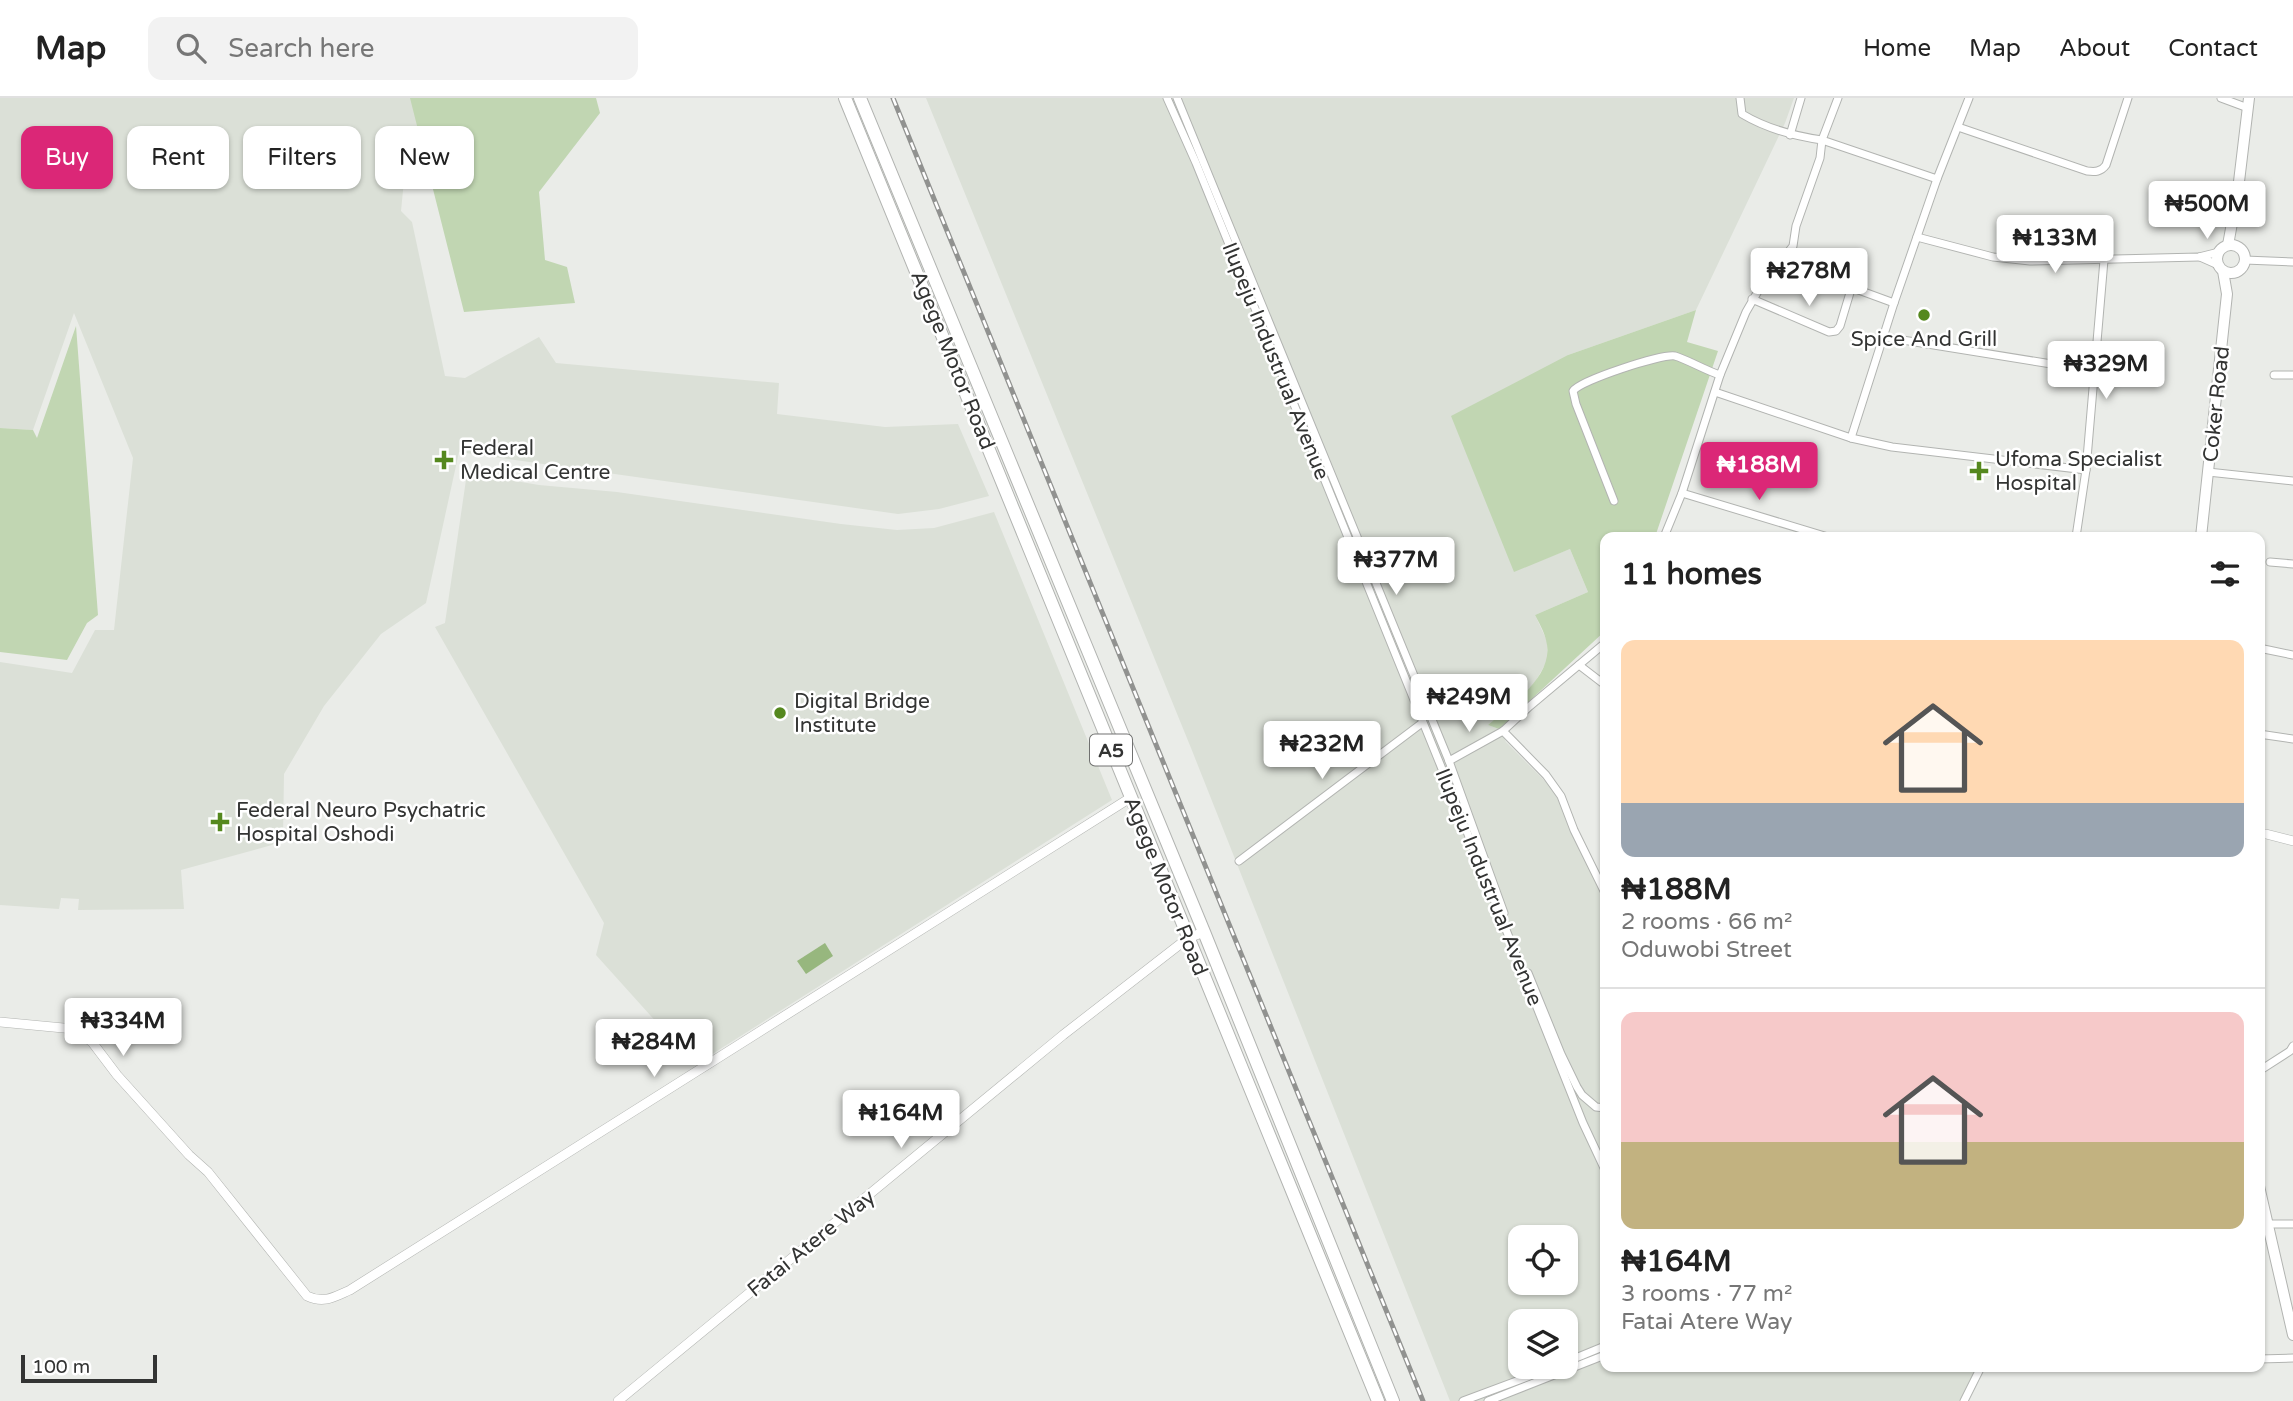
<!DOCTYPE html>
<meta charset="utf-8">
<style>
:root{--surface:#fff;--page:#f2f2f2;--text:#222;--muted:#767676;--line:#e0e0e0;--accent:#db2777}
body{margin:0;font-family:"Varela Round",sans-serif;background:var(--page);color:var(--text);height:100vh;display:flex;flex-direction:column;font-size:26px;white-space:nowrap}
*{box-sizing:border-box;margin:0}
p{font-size:23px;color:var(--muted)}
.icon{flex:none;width:38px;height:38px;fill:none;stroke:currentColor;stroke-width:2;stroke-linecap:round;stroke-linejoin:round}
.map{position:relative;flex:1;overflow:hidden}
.sheet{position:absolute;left:1600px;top:434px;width:665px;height:840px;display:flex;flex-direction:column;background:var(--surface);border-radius:14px;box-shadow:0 2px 5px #0004}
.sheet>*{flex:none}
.hud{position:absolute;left:21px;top:28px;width:665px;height:63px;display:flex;gap:14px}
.buttons{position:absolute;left:1508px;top:1127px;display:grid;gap:14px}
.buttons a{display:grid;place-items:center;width:70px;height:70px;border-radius:14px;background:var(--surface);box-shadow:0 2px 5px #0004;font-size:35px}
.scale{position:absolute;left:21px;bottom:18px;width:136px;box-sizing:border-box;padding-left:7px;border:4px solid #333433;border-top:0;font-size:19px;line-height:24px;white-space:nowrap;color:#333433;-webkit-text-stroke:5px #fff;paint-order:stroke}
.price{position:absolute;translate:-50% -60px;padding:0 16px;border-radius:7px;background:#fff;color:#222;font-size:23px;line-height:46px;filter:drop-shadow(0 2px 4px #0008)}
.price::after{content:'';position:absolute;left:50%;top:42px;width:21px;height:16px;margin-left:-10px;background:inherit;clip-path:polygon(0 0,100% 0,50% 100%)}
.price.current{background:var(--accent);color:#fff}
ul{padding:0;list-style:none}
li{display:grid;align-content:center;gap:14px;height:371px;padding:0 21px}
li+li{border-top:2px solid var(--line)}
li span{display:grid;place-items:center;height:217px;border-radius:14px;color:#555}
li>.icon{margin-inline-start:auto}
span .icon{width:126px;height:126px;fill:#fffc;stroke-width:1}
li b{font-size:30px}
h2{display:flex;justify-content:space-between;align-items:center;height:84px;padding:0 21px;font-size:30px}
.chip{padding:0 24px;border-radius:14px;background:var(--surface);box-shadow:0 2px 5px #0004;font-size:24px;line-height:63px}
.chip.current{background:var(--accent);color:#fff}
header{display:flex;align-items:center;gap:42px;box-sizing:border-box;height:98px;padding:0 35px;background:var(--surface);border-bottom:2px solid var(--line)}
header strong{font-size:33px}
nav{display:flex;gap:38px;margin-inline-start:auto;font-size:24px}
.search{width:490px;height:63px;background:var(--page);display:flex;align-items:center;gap:18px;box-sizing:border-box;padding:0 24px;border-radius:14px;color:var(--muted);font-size:26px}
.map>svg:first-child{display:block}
</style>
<header>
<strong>Map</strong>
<div class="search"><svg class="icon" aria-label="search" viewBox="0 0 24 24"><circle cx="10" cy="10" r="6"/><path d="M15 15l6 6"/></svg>Search here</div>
<nav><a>Home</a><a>Map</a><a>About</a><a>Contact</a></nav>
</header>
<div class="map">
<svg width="2293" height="1303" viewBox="0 0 2293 1303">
<rect width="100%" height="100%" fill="#eaece8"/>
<g fill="#dbe0d7" fill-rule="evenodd">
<path d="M 0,0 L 449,0 L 429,57 L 405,72 L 401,113 L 412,124 L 445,278 L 465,280 L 539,239 L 556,265 L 779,285 L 777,316 L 885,329 L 958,326 L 989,398 L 939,411 L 898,416 L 459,354 L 426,505 L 381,536 L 324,608 L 284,676 L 283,739 L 272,747 L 181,772 L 184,811 L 78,812 L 79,801 L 61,800 L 59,811 L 0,807 L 0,564 L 72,575 L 95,532 L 114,532 L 133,360 L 74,215 L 33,332 L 0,330 Z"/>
<path d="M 926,0 L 1794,0 L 1785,25 L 1696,212 L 1568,257 L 1514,473 L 1570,451 L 1588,494 L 1535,517 L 1547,543 L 1547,563 L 1534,586 L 1488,627 L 1499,631 L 1506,644 L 1564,702 L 1605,800 L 1605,1269 L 1979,1269 L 1964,1303 L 1450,1303 L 1191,650 ZM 1521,1139 L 1566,1139 L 1566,1185 L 1521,1185 ZM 1521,1223 L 1566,1223 L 1566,1269 L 1521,1269 Z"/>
<path d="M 467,375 L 539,387 L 617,394 L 841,426 L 897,432 L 934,430 L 994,414 L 1112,702 L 695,967 L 596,857 L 604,825 L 435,529 L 445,525 Z"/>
</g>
<g fill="#c1d6b2">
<path d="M 410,0 L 596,0 L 600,15 L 539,94 L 545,162 L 567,169 L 575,205 L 464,214 Z"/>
<path d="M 1696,212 L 1687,244 L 1718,253 L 1655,439 L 1605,439 L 1605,533 L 1499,631 L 1488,627 C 1511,606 1556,578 1546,542 C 1544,533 1539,525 1535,517 L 1588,494 L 1570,451 L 1514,474 L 1451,318 L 1568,257 Z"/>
<path d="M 76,228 L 98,517 L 87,525 L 67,562 L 0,554 L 0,330 L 33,332 L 37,340 Z"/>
</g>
<path fill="#97b77e" d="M 825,845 L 833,858 L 806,876 L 797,863 Z"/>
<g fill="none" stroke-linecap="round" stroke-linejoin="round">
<g stroke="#b2b4b1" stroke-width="9">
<g id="minor">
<path d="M 1167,0 L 1196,65 L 1440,666 L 1583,1025 L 1605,1072"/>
<path d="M 1177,0 L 1449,663 L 1504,815"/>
<path d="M 1838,0 L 1822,42 L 1937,81"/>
<path d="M 2221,0 L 2248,10"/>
<path d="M 1958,29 L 2087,73 C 2095,74 2101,74 2106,67 L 2128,0"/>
<path d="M 1790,37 L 1801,0"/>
<path d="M 1917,139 L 1993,159 L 2030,163 L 2199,159 L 2219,154"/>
<path d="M 2200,159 L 2218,167"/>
<path d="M 2245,162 L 2293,164"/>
<path d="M 1782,164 L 1894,205"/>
<path d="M 1752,201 L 1829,234 L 1836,233 L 1840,228 L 1852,188"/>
<path d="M 1884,239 L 2095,273"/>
<path d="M 2274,277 L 2293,277"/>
<path d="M 1715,294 L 1851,340 L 1892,349 L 2086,372"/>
<path d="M 1851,340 L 1894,205 L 1937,81 L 1969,0"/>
<path d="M 2208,374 L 2293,383"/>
<path d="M 1682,395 L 1828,439"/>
<path d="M 1614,403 L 1576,306 L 1573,293 C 1581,282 1661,256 1675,258 C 1686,261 1707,273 1720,277"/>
<path d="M 1664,439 L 1682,395 L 1720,277 L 1746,214 L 1761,188 L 1793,148 L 1796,128 L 1820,60 L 1822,42 C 1794,38 1767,31 1742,16 L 1740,0"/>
<path d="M 2076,439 L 2086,372 L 2104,162"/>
<path d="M 2270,464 L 2293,466"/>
<path d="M 2259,550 L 2293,557"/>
<path d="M 1579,567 L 1605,587"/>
<path d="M 1503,633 L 1546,677 L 1561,698 L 1574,732 L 1605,795"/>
<path d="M 2259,636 L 2293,641"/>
<path d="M 1449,663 L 1503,633 L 1530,608 L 1605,545"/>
<path d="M 1239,763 L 1422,625"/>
<path d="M 1528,875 L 1561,956 L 1577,989 L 1582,997 L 1596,1009 L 1605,1010"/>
<path d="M 2259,973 L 2290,953 L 2293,948"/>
<path d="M 2259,1126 L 2293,1126"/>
<path d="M 2259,1261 L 2293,1260"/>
<path d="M 1566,1264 L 1605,1248"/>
<path d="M 1463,1303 L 1554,1269"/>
<path d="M 1488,1303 L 1605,1257"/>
<path d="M 1964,1303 L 1981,1269"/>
</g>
</g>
<g stroke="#b2b4b1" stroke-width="10">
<g id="tertiary">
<path d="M 2259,736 L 2266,736 L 2293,743"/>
<path d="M 0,924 L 74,931 L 92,944 L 117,977 L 189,1057 L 208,1074 L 307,1198 C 324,1206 334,1199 350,1192 L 1130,700"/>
<path d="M 618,1303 L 1063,937 L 1188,840 L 1204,834"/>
</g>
</g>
<g stroke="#b2b4b1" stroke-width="12">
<g id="secondary">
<circle cx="2231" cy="161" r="14"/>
<path d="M 2228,147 L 2238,92 L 2249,0"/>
<path d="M 2201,439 L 2227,196 L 2223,173"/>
<path d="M 2259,1088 L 2293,1237"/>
</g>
</g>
<g stroke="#b2b4b1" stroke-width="14">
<g id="trunk">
<path d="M 845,0 L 1378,1303"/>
<path d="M 860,0 L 1204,834 L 1393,1303"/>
</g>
</g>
<use href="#minor" stroke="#fff" stroke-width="7"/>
<use href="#tertiary" stroke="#fff" stroke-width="9"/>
<use href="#secondary" stroke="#fff" stroke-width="10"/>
<use href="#trunk" stroke="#fff" stroke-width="12"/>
<g stroke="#919290" stroke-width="5">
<path id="rail" d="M 893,0 L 1423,1303"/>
</g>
<use href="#rail" stroke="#fff" stroke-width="2.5" stroke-dasharray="8" stroke-linecap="butt"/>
</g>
<g fill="#55881e" stroke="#fff" stroke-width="2.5">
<circle cx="1924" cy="217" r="7"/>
<path d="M440.5 351.5h7v7h7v7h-7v7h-7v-7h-7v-7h7z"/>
<path d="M1975.5 362.5h7v7h7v7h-7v7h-7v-7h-7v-7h7z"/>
<circle cx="780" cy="615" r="7"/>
<path d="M216.5 713.5h7v7h7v7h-7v7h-7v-7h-7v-7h7z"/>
</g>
<g text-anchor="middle" stroke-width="5" stroke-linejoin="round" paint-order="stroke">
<rect fill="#fff" stroke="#707170" stroke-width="2" x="1090" y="636.5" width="42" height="31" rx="5"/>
<g font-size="19" font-weight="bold" fill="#333433">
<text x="1111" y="659">A5</text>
</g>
<g font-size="21" fill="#333433" stroke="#fff" text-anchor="start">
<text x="1924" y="248" text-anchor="middle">Spice And Grill</text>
<text x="460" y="357">Federal<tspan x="460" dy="24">Medical Centre</tspan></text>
<text x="1995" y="368">Ufoma Specialist<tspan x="1995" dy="24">Hospital</tspan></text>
<text x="794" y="610">Digital Bridge<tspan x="794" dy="24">Institute</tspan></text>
<text x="236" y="719">Federal Neuro Psychatric<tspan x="236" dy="24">Hospital Oshodi</tspan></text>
</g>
<g font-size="21" fill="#333433" stroke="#fff">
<text transform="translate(953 262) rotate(68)" y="7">Agege Motor Road</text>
<text transform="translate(1276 263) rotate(68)" y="7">Ilupeju Industrual Avenue</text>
<text transform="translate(2216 306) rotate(-84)" y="7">Coker Road</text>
<text transform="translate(1166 788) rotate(68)" y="7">Agege Motor Road</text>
<text transform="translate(1489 789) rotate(68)" y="7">Ilupeju Industrual Avenue</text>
<text transform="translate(811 1145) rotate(-39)" y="7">Fatai Atere Way</text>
</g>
</g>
</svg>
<div class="buttons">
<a><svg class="icon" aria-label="locate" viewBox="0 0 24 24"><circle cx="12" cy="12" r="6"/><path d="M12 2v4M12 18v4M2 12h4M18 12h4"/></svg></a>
<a><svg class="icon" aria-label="layers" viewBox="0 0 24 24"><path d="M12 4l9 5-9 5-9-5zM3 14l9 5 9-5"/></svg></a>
</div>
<div class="scale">100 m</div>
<b class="price" style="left:2207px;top:143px">₦500M</b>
<b class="price" style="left:2055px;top:177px">₦133M</b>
<b class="price" style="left:1809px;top:210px">₦278M</b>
<b class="price" style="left:2106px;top:303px">₦329M</b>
<b class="price current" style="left:1759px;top:404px">₦188M</b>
<b class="price" style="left:1396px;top:499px">₦377M</b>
<b class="price" style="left:1469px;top:636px">₦249M</b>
<b class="price" style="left:1322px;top:683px">₦232M</b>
<b class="price" style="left:123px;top:960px">₦334M</b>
<b class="price" style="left:654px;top:981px">₦284M</b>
<b class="price" style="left:901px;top:1052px">₦164M</b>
<div class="hud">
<a class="chip current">Buy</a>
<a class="chip">Rent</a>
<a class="chip">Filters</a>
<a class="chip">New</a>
</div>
<section class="sheet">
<h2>11 homes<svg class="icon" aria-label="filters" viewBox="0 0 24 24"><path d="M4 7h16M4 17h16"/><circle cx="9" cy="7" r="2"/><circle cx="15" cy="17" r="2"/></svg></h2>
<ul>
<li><span style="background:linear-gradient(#ffd9b3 75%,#9aa5b1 0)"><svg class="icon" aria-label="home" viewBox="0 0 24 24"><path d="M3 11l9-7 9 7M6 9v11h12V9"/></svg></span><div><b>₦188M</b><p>2 rooms · 66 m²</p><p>Oduwobi Street</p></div></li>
<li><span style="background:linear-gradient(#f6c9c9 60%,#c2b280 0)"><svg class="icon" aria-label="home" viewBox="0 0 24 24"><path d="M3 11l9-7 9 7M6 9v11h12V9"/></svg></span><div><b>₦164M</b><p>3 rooms · 77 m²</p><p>Fatai Atere Way</p></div></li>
</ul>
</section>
</div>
